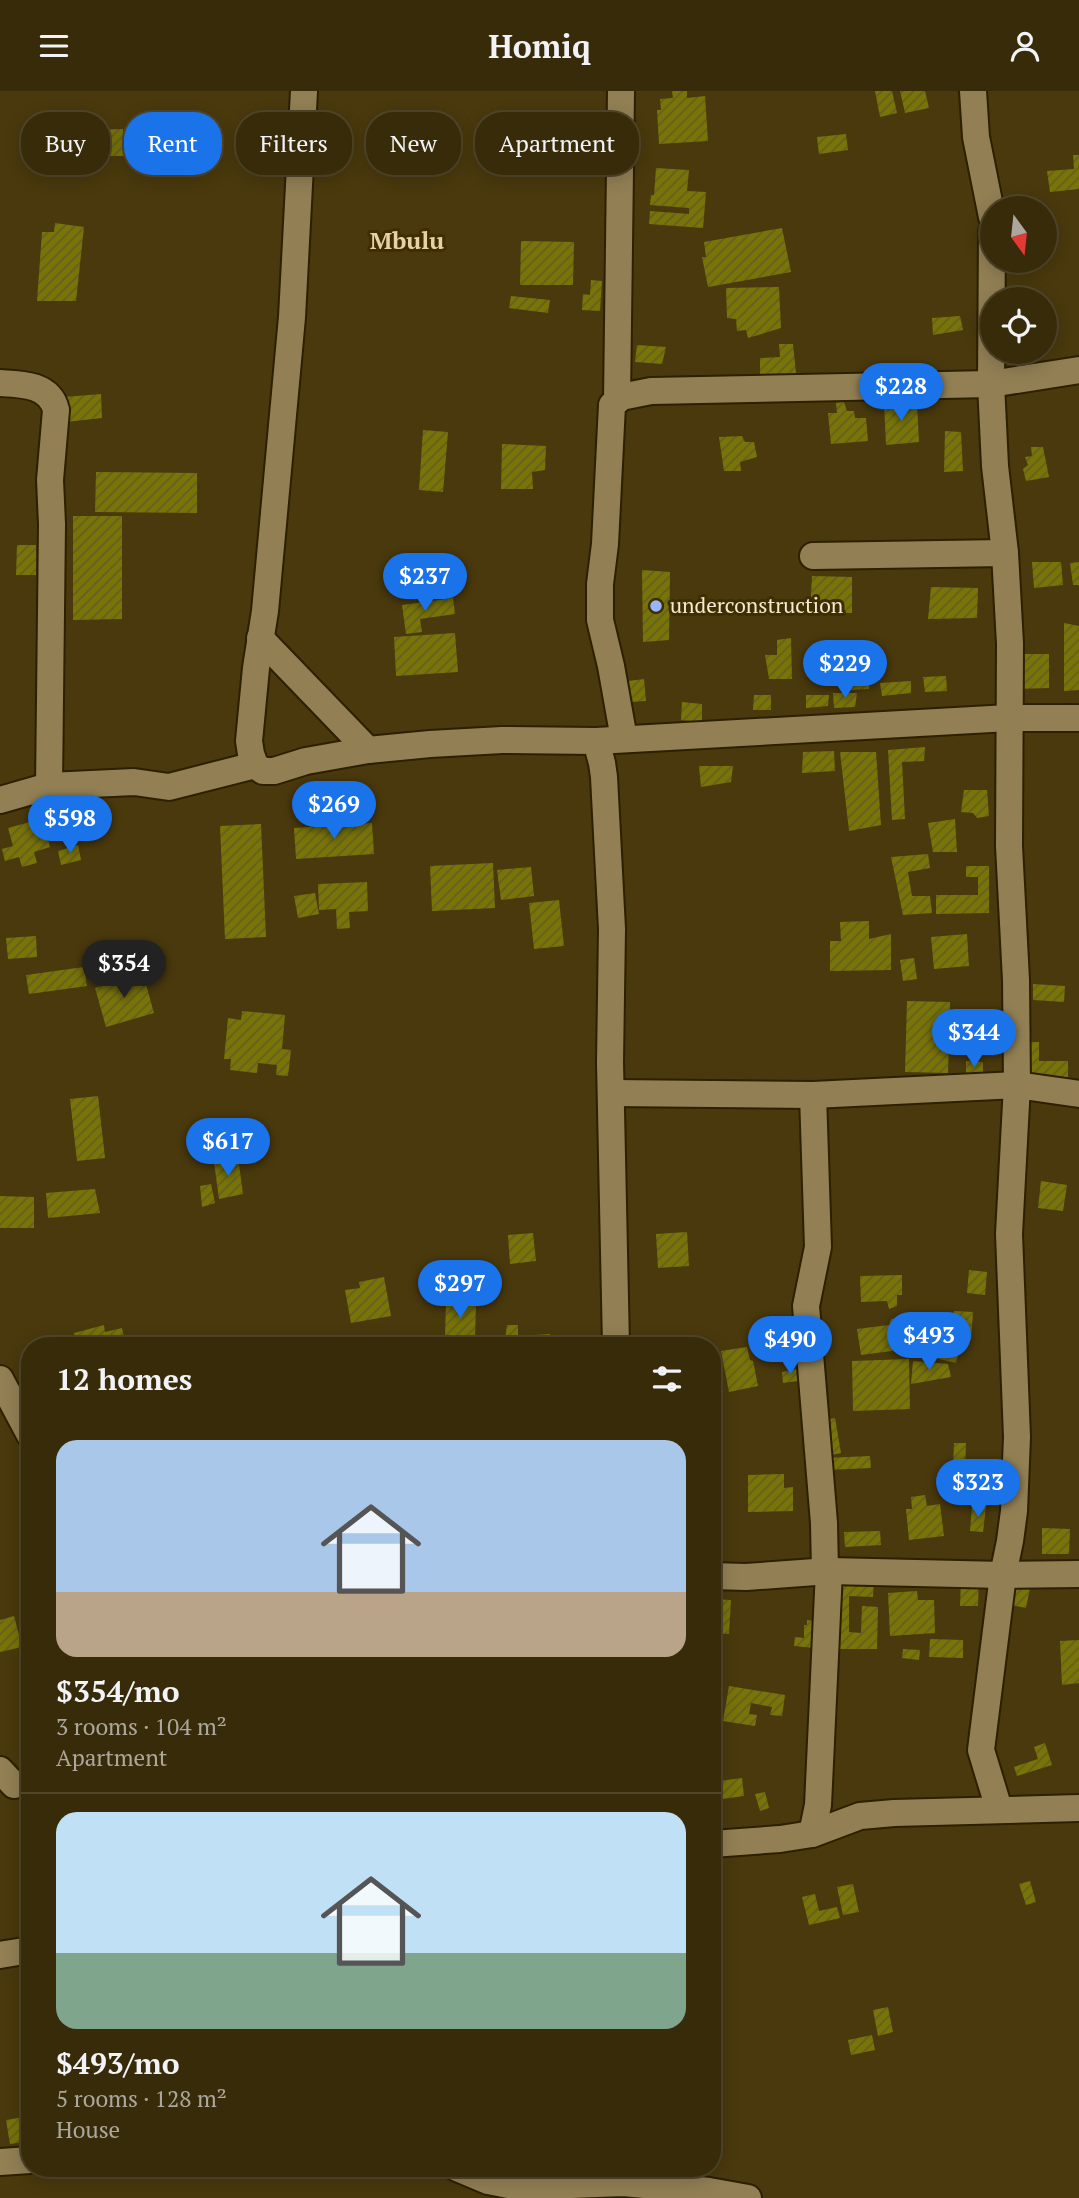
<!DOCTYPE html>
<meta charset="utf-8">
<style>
:root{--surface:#382b0a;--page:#3f3313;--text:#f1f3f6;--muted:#aba79c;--line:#52472b;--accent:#1a73e8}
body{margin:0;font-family:"PT Serif",serif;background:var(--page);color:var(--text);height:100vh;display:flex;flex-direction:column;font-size:26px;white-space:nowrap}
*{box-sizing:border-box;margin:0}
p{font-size:23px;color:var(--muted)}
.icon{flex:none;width:38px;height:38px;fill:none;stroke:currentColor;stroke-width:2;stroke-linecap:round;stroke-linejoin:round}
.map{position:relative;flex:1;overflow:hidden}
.sheet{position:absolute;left:21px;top:1246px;width:700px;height:840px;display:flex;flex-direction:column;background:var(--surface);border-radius:28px;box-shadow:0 4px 18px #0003,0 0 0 2px var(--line)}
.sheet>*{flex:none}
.top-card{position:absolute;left:21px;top:21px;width:700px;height:63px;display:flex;gap:14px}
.needle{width:46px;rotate:165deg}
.tools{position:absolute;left:980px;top:105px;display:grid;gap:14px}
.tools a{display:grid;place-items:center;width:77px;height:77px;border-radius:50%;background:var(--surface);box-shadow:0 4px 18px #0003,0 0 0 2px var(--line);font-size:35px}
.price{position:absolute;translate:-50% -60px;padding:0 16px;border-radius:24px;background:var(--accent);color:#fff;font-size:23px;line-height:46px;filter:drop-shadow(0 2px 4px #0008)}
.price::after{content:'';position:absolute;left:50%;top:42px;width:21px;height:16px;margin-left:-10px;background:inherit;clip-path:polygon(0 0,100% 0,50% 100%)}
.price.current{background:#222;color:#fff}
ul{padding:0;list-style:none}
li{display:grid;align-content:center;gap:14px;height:371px;padding:0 35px}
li+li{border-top:2px solid var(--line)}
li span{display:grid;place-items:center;height:217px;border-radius:21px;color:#555}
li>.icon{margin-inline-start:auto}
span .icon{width:126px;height:126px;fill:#fffc;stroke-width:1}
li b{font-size:30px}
h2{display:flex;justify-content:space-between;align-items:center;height:84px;padding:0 35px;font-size:30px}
.pill{padding:0 24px;border-radius:28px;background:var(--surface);box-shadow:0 4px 18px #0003,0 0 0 2px var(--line);font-size:24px;line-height:63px}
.pill.current{background:var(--accent);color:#fff}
header{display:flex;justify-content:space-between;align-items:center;height:91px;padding:0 35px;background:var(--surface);font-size:32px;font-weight:600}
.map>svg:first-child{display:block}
</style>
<header><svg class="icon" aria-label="menu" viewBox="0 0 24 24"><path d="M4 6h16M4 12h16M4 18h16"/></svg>Homiq<svg class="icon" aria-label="person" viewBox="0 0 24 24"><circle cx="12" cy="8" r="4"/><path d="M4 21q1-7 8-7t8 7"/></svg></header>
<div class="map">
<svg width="1079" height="2107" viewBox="0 0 1079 2107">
<defs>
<pattern id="building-hatch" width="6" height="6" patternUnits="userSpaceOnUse" patternTransform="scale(1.75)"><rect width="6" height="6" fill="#797407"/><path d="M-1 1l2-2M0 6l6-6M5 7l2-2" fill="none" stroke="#635f20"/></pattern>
</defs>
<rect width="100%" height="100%" fill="#4a390d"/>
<g fill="url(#building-hatch)">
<path d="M 672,0 L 687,0 L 687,7 L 705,5 L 708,50 L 659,53 L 657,19 L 661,19 L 660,8 L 673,7 Z"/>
<path d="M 875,0 L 892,0 L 897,22 L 880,26 Z"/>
<path d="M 900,0 L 925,0 L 929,17 L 905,22 Z"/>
<path d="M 123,38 L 124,65 L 79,65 L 77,49 L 90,50 L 88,39 Z"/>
<path d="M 846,43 L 848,59 L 819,63 L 817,46 Z"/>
<path d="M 1073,64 L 1079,64 L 1079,98 L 1050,101 L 1047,80 L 1074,78 Z"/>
<path d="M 656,77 L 689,79 L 687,100 L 706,101 L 703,137 L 649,133 L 650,120 L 689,123 L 689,117 L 650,114 L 651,104 L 654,104 Z"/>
<path d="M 55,132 L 84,136 L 76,210 L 37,210 L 42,141 L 54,141 Z"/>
<path d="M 782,137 L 791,181 L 708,196 L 702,166 L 706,166 L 704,151 Z"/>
<path d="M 521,150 L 574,151 L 573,194 L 520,194 Z"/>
<path d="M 591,189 L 602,190 L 600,220 L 582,219 L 583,203 L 590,204 Z"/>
<path d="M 779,196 L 781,237 L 748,247 L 746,239 L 737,240 L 736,228 L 727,227 L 726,197 Z"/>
<path d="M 511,205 L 550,209 L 548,222 L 509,217 Z"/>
<path d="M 960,225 L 963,239 L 933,244 L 932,227 Z"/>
<path d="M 779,253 L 793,253 L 796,282 L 760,286 L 760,267 L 780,266 Z"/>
<path d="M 637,254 L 666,256 L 662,273 L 635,271 Z"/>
<path d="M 101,303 L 102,327 L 66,331 L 64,306 Z"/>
<path d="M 844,311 L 847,320 L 854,320 L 855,327 L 866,327 L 868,350 L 831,353 L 828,322 L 837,322 L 836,312 Z"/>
<path d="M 884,311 L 917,312 L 919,351 L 886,354 Z"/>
<path d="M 423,339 L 448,341 L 443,401 L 419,399 Z"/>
<path d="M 945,340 L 961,341 L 963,380 L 944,381 Z"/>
<path d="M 742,345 L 745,351 L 754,351 L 757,366 L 740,371 L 741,380 L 724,380 L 719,346 Z"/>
<path d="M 502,353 L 546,355 L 545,379 L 532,381 L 533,398 L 501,398 Z"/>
<path d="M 1031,356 L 1043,356 L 1049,386 L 1026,390 L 1023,378 L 1028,374 L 1025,366 L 1032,365 Z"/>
<path d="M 96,381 L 197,382 L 197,422 L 95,421 Z"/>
<path d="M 73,425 L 122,425 L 122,528 L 73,529 Z"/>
<path d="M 17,454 L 36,454 L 36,484 L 16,484 Z"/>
<path d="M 1032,471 L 1061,471 L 1063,494 L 1034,497 Z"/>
<path d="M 1079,471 L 1079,494 L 1073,494 L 1070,472 Z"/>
<path d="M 642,479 L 670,481 L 669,549 L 643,551 Z"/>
<path d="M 812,485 L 852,486 L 852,522 L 810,522 Z"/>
<path d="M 931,496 L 978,497 L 977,527 L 928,528 Z"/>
<path d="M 453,507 L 455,523 L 420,528 L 422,541 L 406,543 L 402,514 Z"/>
<path d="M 1064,532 L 1079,535 L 1079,599 L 1064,600 Z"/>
<path d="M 455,542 L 458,581 L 396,585 L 394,546 Z"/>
<path d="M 791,547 L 792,588 L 769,588 L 765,564 L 777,564 L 777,549 Z"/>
<path d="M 1014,563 L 1049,563 L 1049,597 L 1016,598 Z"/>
<path d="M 848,581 L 870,581 L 869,598 L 850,599 Z"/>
<path d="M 946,585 L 947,600 L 925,601 L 923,586 Z"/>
<path d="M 644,588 L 646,610 L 630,611 L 628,590 Z"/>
<path d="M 911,590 L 911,602 L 882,605 L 880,592 Z"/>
<path d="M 833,602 L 857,602 L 855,616 L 834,617 Z"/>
<path d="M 754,604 L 771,604 L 771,619 L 753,619 Z"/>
<path d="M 806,604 L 829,604 L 828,615 L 806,617 Z"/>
<path d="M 682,611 L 702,613 L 702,631 L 681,629 Z"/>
<path d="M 925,656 L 924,670 L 902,671 L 905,728 L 892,729 L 888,659 Z"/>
<path d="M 834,660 L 835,680 L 802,682 L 803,661 Z"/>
<path d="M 840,661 L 876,661 L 881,734 L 849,740 Z"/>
<path d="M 699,675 L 733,675 L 731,691 L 701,696 Z"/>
<path d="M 964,699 L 987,699 L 989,725 L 977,727 L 973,722 L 961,721 Z"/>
<path d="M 955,728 L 957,761 L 933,761 L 928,732 Z"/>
<path d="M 30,731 L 33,741 L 45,738 L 50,756 L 34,761 L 37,772 L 22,776 L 19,766 L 5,770 L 2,758 L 13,755 L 8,737 Z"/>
<path d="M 372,732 L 374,763 L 296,768 L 294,737 Z"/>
<path d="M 261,733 L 266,846 L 225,848 L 220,735 Z"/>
<path d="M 78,754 L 81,769 L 61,774 L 58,760 Z"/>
<path d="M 928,763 L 930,777 L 908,781 L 912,805 L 930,805 L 932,822 L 903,824 L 891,766 Z"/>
<path d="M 493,772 L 495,817 L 432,820 L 430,775 Z"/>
<path d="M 966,775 L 989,775 L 989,822 L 936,823 L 936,804 L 978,804 L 978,786 L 966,786 Z"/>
<path d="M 531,776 L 534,805 L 501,809 L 497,779 Z"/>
<path d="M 367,791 L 368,820 L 349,821 L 350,837 L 337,838 L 336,818 L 319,819 L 318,793 Z"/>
<path d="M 315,802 L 319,823 L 298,827 L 294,805 Z"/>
<path d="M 559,809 L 564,855 L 534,858 L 529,812 Z"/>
<path d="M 869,830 L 869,848 L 891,843 L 891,879 L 830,880 L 830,850 L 841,850 L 840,831 Z"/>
<path d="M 967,843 L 969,875 L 934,878 L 931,846 Z"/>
<path d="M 36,845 L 37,866 L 8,868 L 6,847 Z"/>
<path d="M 914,867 L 917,888 L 903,890 L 900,869 Z"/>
<path d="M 84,876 L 87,895 L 29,903 L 26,884 Z"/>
<path d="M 143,883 L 154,922 L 106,936 L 95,897 Z"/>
<path d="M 1033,893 L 1065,895 L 1064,911 L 1033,909 Z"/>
<path d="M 907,910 L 950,911 L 948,982 L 905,981 Z"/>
<path d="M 242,920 L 285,924 L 282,958 L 291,959 L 288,985 L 276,984 L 277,974 L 258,972 L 257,982 L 230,979 L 231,968 L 224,968 L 228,927 L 241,929 Z"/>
<path d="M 1021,951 L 1039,951 L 1039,970 L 1068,970 L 1068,988 L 1021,987 Z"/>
<path d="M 966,970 L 983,971 L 983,986 L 966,985 Z"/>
<path d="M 98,1005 L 105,1067 L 77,1070 L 70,1008 Z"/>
<path d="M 238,1066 L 243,1103 L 219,1108 L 214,1071 Z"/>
<path d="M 1041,1090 L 1067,1094 L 1063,1120 L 1038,1117 Z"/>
<path d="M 211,1093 L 215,1112 L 202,1116 L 200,1095 Z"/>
<path d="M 95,1098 L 100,1122 L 48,1127 L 46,1102 Z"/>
<path d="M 0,1105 L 34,1106 L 34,1137 L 0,1137 Z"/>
<path d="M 687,1141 L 689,1175 L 658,1177 L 656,1143 Z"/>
<path d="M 533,1142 L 536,1170 L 510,1173 L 508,1144 Z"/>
<path d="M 969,1179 L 987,1181 L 985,1204 L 967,1202 Z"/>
<path d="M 902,1184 L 902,1204 L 897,1204 L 897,1215 L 889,1218 L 887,1210 L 861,1211 L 860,1185 Z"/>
<path d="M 384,1186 L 391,1225 L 351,1232 L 345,1199 L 360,1197 L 359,1191 Z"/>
<path d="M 446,1211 L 476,1213 L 475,1247 L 445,1247 Z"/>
<path d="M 954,1220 L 973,1221 L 971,1249 L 952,1247 Z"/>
<path d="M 899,1227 L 901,1241 L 905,1240 L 907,1258 L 861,1264 L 857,1238 L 889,1234 L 891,1228 Z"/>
<path d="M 104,1234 L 105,1241 L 122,1237 L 126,1255 L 77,1255 L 74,1242 Z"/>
<path d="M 507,1234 L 518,1234 L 518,1245 L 550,1243 L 548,1255 L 504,1255 Z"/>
<path d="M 259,1245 L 261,1255 L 226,1255 L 225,1254 Z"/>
<path d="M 925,1249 L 960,1255 L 956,1272 L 922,1264 Z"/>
<path d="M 747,1256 L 750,1269 L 753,1270 L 758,1295 L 729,1301 L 721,1260 Z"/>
<path d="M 909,1268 L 910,1318 L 853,1320 L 852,1270 Z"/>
<path d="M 913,1270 L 948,1273 L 951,1286 L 911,1293 Z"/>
<path d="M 797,1278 L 798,1290 L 783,1292 L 782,1281 Z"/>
<path d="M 835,1327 L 841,1362 L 826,1365 L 820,1330 Z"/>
<path d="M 954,1352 L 966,1352 L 965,1382 L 977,1383 L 977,1397 L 952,1396 Z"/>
<path d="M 870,1365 L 871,1377 L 825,1379 L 825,1367 Z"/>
<path d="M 784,1383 L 784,1397 L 793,1396 L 793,1420 L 748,1421 L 748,1384 Z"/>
<path d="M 925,1404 L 927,1415 L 940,1413 L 944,1445 L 909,1449 L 906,1418 L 912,1418 L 911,1406 Z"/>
<path d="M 972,1415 L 986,1416 L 983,1441 L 970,1440 Z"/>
<path d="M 1042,1437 L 1070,1438 L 1069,1463 L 1042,1463 Z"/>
<path d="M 880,1440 L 881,1454 L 845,1456 L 844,1441 Z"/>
<path d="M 979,1482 L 978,1515 L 960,1515 L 961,1489 Z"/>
<path d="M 833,1487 L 874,1487 L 873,1506 L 849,1505 L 849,1541 L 861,1542 L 862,1515 L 878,1516 L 877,1558 L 831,1558 Z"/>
<path d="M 1015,1489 L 1031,1492 L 1026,1517 L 1011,1514 Z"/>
<path d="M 917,1500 L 918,1509 L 934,1509 L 935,1542 L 890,1545 L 888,1502 Z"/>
<path d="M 712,1508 L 731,1509 L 729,1543 L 712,1542 Z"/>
<path d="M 30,1522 L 30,1560 L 29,1560 L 20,1524 Z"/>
<path d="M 14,1525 L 22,1556 L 0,1561 L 0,1529 Z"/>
<path d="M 807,1529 L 816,1530 L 814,1557 L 794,1555 L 795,1546 L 804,1547 L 804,1534 L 807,1534 Z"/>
<path d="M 930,1548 L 963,1549 L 963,1567 L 929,1566 Z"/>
<path d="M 1079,1549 L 1079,1592 L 1062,1594 L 1060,1550 Z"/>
<path d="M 903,1558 L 920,1559 L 919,1569 L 902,1567 Z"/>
<path d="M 729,1595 L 785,1604 L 782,1625 L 770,1624 L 772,1616 L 751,1612 L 749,1623 L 757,1624 L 755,1635 L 723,1630 Z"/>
<path d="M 1045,1652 L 1052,1674 L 1017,1685 L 1014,1676 L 1038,1668 L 1034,1656 Z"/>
<path d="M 742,1687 L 744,1705 L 722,1708 L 721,1714 L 712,1716 L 712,1691 Z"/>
<path d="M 765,1701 L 769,1717 L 760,1720 L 755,1703 Z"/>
<path d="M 1030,1790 L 1036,1811 L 1026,1814 L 1019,1793 Z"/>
<path d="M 853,1793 L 859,1821 L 843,1824 L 837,1796 Z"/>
<path d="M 815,1803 L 819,1820 L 837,1816 L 840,1827 L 809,1834 L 802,1806 Z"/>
<path d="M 888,1916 L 893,1941 L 878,1945 L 873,1919 Z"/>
<path d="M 872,1944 L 875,1959 L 851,1964 L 848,1949 Z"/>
<path d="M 30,2025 L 30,2050 L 10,2053 L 6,2029 Z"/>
</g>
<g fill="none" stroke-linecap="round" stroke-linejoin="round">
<g stroke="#2d2001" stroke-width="30">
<g id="minor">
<path d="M 304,0 L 292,226 L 265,520 L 256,577 L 249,650 L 251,663 L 255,674 L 263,680 L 274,680 L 306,670 L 368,659 L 430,653 L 502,649 L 596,650 L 1009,627 L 1079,627"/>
<path d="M 973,0 L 976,46 L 992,126"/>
<path d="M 992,141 L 991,293 L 995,375 L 1005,462 L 1010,553 L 1009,755 L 1016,889 L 1017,994 L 1009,1143 L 1017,1346 L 1014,1420 L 1010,1450 L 1003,1484 L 981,1659 L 999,1718"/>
<path d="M 0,292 C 21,293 50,293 56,319 L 50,389 L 52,433 L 49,695"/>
<path d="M 617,310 L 621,0"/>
<path d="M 813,465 L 1005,462"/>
<path d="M 260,547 L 368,659"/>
<path d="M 624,648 L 611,575 L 600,529 L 600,493 L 605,453 L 612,314 L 621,306 L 651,300 L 991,293 L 1079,279"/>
<path d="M 596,650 L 602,672 L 604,686 L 612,838 L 610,971 L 616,1255"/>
<path d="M 0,709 L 49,695 L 134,691 L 169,696 L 255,674"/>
<path d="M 611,1002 L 813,1004 L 1017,994 L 1079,1003"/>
<path d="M 813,1004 L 818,1156 L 806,1215 L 824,1432 L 825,1480"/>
<path d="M 0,1288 L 30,1344"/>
<path d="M 712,1485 L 746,1486 L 829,1480 L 1003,1484 L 1079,1483"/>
<path d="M 0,1679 L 14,1694"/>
<path d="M 812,1743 L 818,1714 L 829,1480"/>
<path d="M 712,1753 L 780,1748 L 812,1743 L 860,1725 L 894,1722 L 1079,1717"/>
<path d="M 0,1864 L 30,1859"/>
<path d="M 0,2071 L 30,2069"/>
<path d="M 457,2077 L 488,2090 L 519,2096 L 623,2092 L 709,2100 L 748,2107"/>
</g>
</g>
<use href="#minor" stroke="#927f54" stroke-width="26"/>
</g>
<circle fill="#98b6fd" stroke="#3f2e01" stroke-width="2.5" cx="656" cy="515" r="7"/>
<g text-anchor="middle" stroke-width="6" stroke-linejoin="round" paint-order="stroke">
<g font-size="21" fill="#f4e9d3" stroke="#3f2e01" text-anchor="start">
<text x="670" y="522">underconstruction</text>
</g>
<g font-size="24" font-weight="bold" fill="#e7d2a5" stroke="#3f2e01">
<text x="407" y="158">Mbulu</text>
</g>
</g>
</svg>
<div class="tools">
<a><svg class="needle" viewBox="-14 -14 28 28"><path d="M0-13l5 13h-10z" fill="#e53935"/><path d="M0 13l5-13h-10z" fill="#aba79c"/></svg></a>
<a><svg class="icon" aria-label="locate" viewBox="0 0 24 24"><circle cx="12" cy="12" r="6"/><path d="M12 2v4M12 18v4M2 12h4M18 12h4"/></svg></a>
</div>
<b class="price" style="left:901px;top:332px">$228</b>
<b class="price" style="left:425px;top:522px">$237</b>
<b class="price" style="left:845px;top:609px">$229</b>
<b class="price" style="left:334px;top:750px">$269</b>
<b class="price" style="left:70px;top:764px">$598</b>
<b class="price current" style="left:124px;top:909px">$354</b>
<b class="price" style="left:974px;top:978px">$344</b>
<b class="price" style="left:228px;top:1087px">$617</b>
<b class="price" style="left:460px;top:1229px">$297</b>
<b class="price" style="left:929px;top:1281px">$493</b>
<b class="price" style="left:790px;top:1285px">$490</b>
<b class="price" style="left:978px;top:1428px">$323</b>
<div class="top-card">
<a class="pill">Buy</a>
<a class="pill current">Rent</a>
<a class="pill">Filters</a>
<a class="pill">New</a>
<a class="pill">Apartment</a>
</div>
<section class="sheet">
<h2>12 homes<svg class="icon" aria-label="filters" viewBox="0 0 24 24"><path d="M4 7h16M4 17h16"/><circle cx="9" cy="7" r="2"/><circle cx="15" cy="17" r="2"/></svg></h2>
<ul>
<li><span style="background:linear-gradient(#a9c7e8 70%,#b9a48a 0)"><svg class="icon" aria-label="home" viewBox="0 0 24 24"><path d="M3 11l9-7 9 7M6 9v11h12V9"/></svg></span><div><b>$354/mo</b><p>3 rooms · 104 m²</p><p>Apartment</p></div></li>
<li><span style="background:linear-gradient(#bfe0f5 65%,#7fa58c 0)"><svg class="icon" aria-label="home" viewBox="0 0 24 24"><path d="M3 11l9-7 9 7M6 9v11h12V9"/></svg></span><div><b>$493/mo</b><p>5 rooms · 128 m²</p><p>House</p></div></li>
</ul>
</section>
</div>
